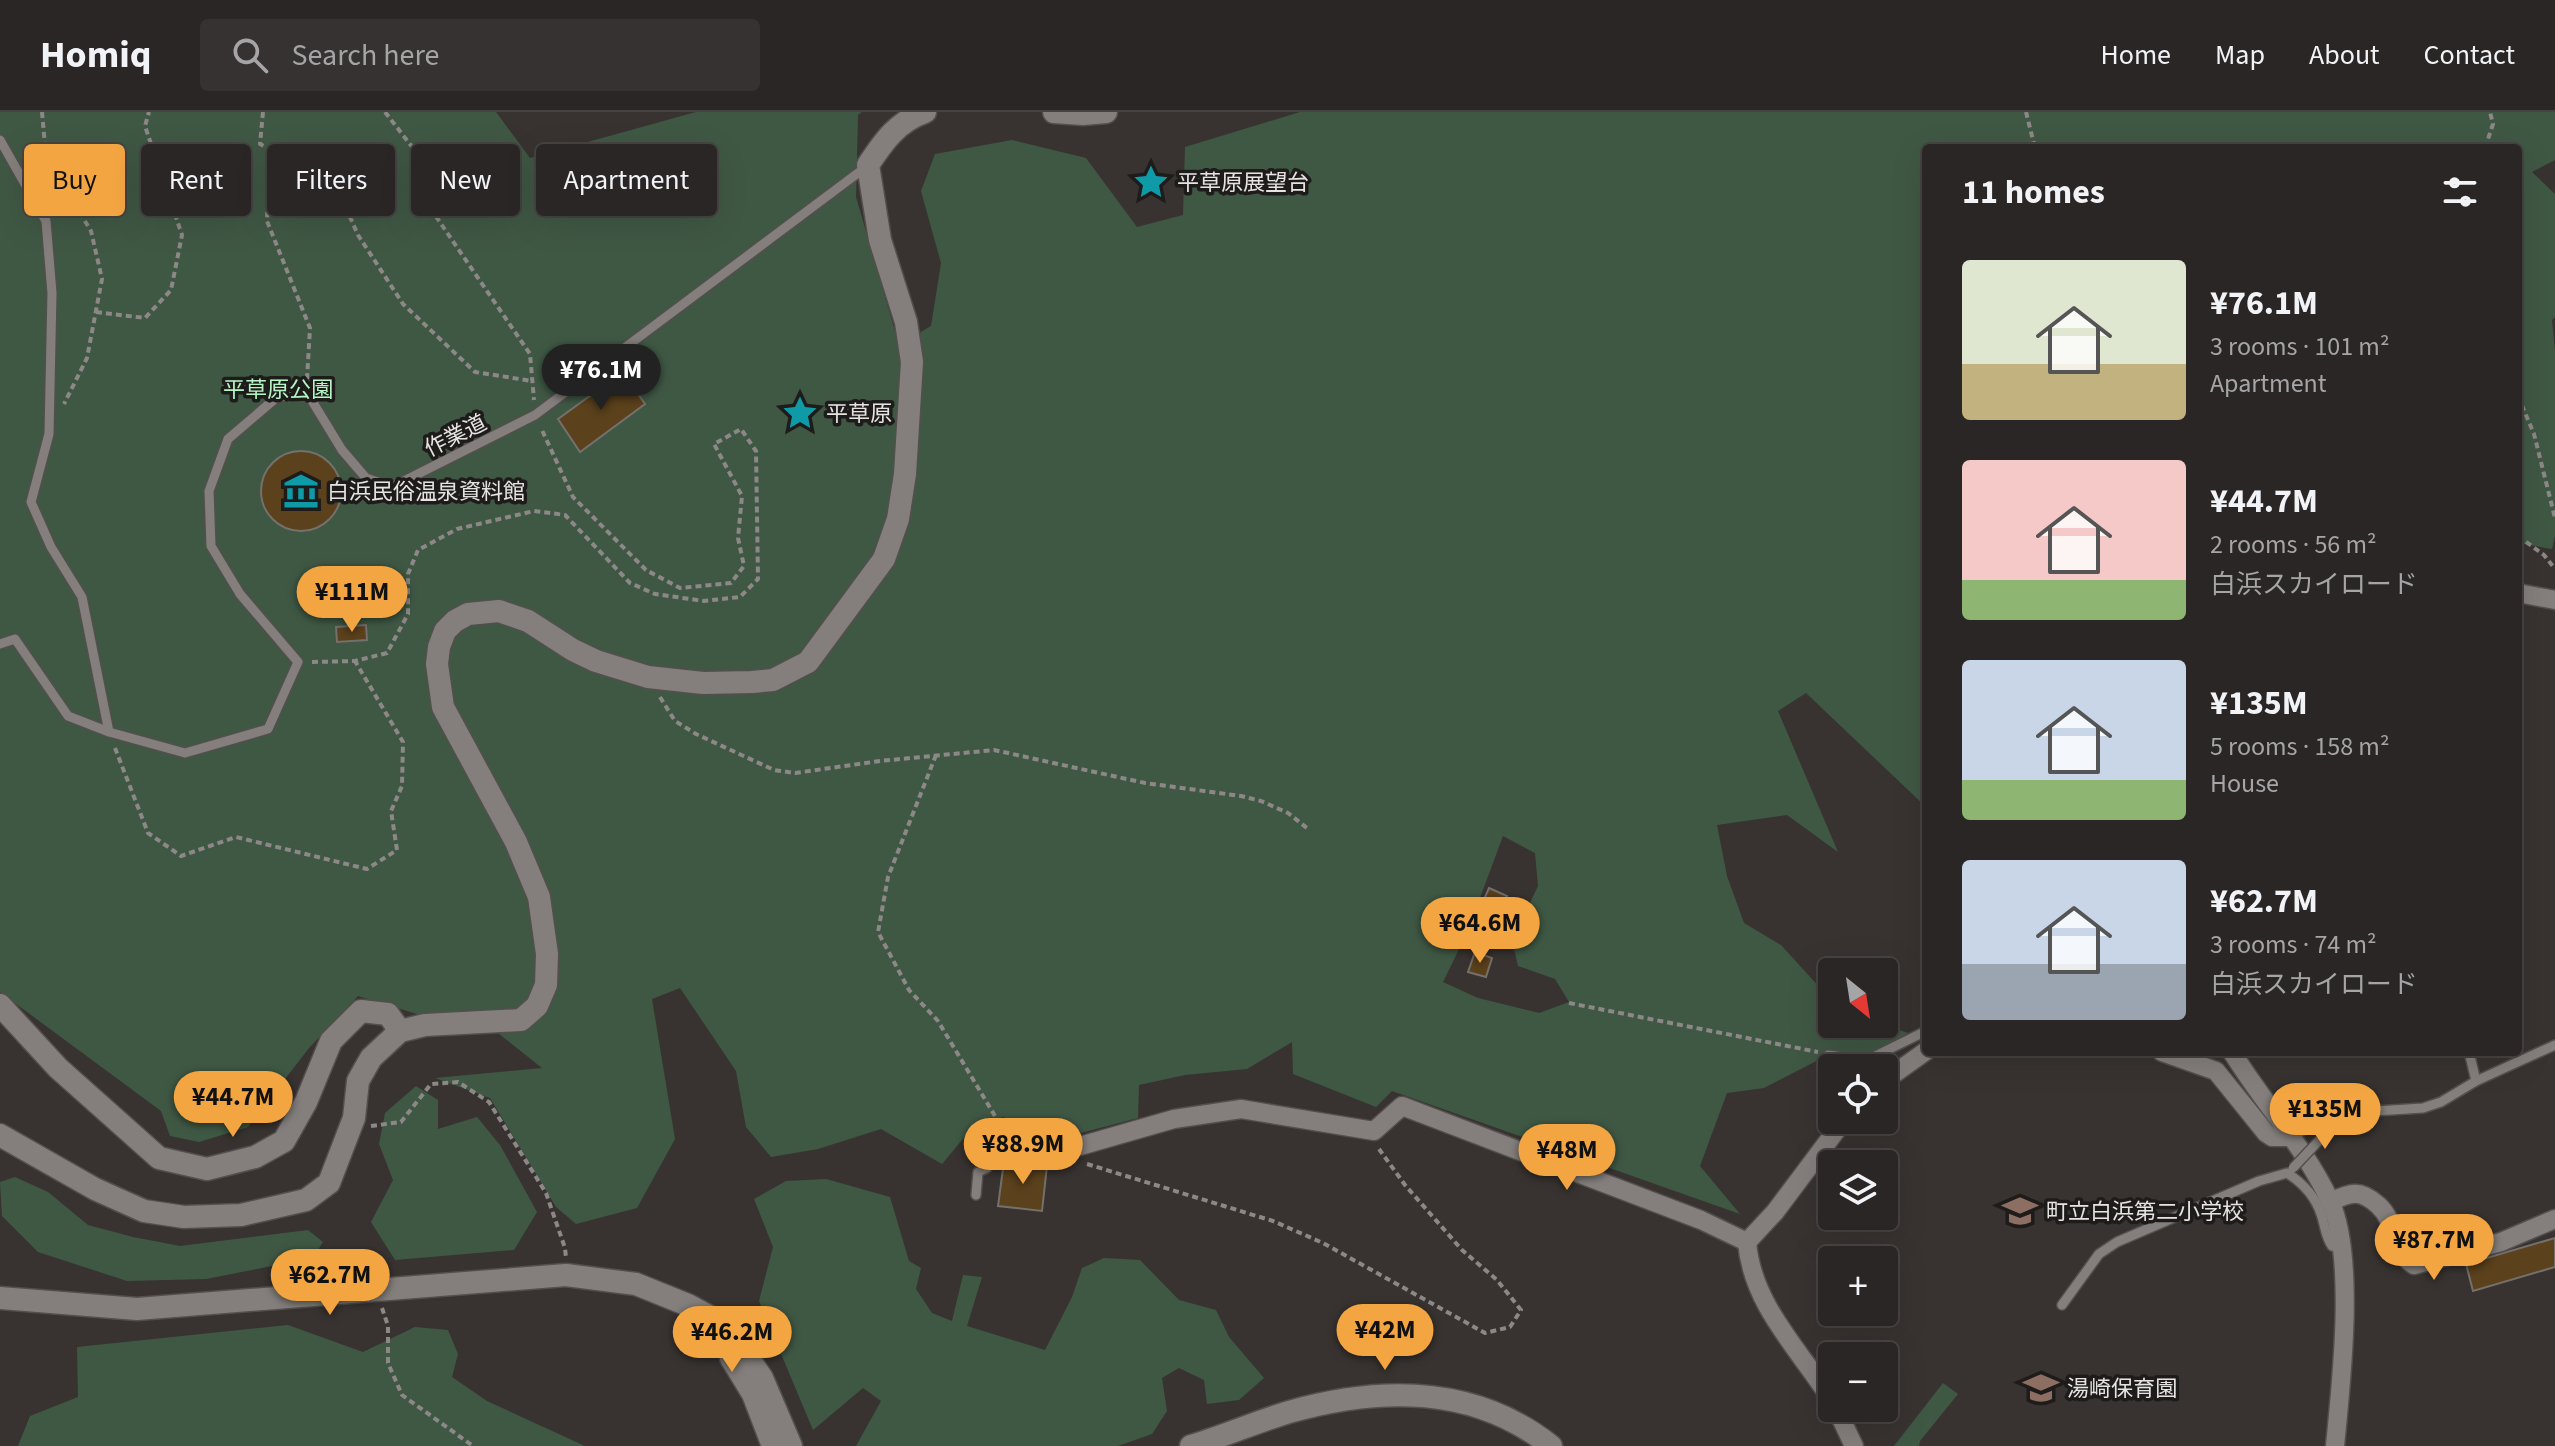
<!DOCTYPE html>
<meta charset="utf-8">
<style>
:root{--surface:#2a2625;--page:#363232;--text:#f1f3f6;--muted:#a5a5a7;--line:#464342;--accent:#f2a541}
body{margin:0;font-family:"Source Sans 3","Noto Sans JP",sans-serif;background:var(--page);color:var(--text);height:100vh;display:flex;flex-direction:column;font-size:30px;white-space:nowrap}
*{box-sizing:border-box;margin:0}
p{font-size:26px;color:var(--muted)}
.icon{flex:none;width:44px;height:44px;fill:none;stroke:currentColor;stroke-width:2;stroke-linecap:round;stroke-linejoin:round}
.map{position:relative;flex:1;overflow:hidden}
.drawer{position:absolute;left:1922px;top:32px;width:600px;height:912px;display:flex;flex-direction:column;background:var(--surface);border-radius:8px;box-shadow:0 8px 32px #0002,0 0 0 2px var(--line)}
.drawer>*{flex:none}
.top-card{position:absolute;left:24px;top:32px;width:760px;height:72px;display:flex;gap:16px}
.needle{width:52px;rotate:150deg}
.fabs{position:absolute;left:1818px;top:846px;display:grid;gap:16px}
.fabs a{display:grid;place-items:center;width:80px;height:80px;border-radius:8px;background:var(--surface);box-shadow:0 8px 32px #0002,0 0 0 2px var(--line);font-size:40px}
.price{position:absolute;translate:-50% -68px;padding:0 18px;border-radius:28px;background:var(--accent);color:#111;font-size:26px;line-height:52px;filter:drop-shadow(0 2px 4px #0008)}
.price::after{content:'';position:absolute;left:50%;top:48px;width:24px;height:18px;margin-left:-12px;background:inherit;clip-path:polygon(0 0,100% 0,50% 100%)}
.price.active{background:#222;color:#fff}
ul{padding:0;list-style:none}
li{display:flex;align-items:center;gap:24px;height:200px;padding:0 40px}
li span{display:grid;place-items:center;flex:none;width:224px;height:160px;border-radius:8px;color:#555}
li>.icon{margin-inline-start:auto}
span .icon{width:96px;height:96px;fill:#fffc;stroke-width:1}
li b{font-size:34px}
h2{display:flex;justify-content:space-between;align-items:center;height:96px;padding:0 40px;font-size:34px}
.tag{padding:0 28px;border-radius:8px;background:var(--surface);box-shadow:0 8px 32px #0002,0 0 0 2px var(--line);font-size:28px;line-height:72px}
.tag.active{background:var(--accent);color:#111}
header{display:flex;align-items:center;gap:48px;box-sizing:border-box;height:112px;padding:0 40px;background:var(--surface);border-bottom:2px solid var(--line)}
header strong{font-size:38px}
nav{display:flex;gap:44px;margin-inline-start:auto;font-size:28px}
.search{width:560px;height:72px;background:var(--page);display:flex;align-items:center;gap:20px;box-sizing:border-box;padding:0 28px;border-radius:8px;color:var(--muted);font-size:30px}
.map>svg:first-child{display:block}
</style>
<header>
<strong>Homiq</strong>
<div class="search"><svg class="icon" aria-label="search" viewBox="0 0 24 24"><circle cx="10" cy="10" r="6"/><path d="M15 15l6 6"/></svg>Search here</div>
<nav><a>Home</a><a>Map</a><a>About</a><a>Contact</a></nav>
</header>
<div class="map">
<svg width="2555" height="1334" viewBox="0 0 2555 1334">
<rect width="100%" height="100%" fill="#383331"/>
<g fill="#3f5844" fill-rule="evenodd">
<path d="M 0,0 L 496,0 L 530,46 L 696,0 L 862,0 L 858,3 L 856,85 L 899,233 L 931,214 L 941,151 L 921,79 L 935,42 L 1012,28 L 1086,46 L 1137,115 L 1183,103 L 1185,35 L 1300,0 L 2555,0 L 2555,48 L 2532,60 L 2555,82 L 2555,205 L 2552,208 L 2555,239 L 2555,423 L 2552,437 L 2518,431 L 2518,36 L 1926,36 L 1926,695 L 1806,581 L 1778,599 L 1838,740 L 1787,703 L 1717,713 L 1727,764 L 1744,811 L 1781,833 L 1832,889 L 1832,912 L 1882,912 L 1917,924 L 1888,939 L 1828,943 L 1764,976 L 1727,981 L 1700,1054 L 1740,1102 L 1392,979 L 1376,995 L 1293,962 L 1292,930 L 1247,957 L 1185,963 L 1139,973 L 1138,1006 L 1073,1023 L 1037,1018 L 1003,1005 L 972,1016 L 942,1052 L 881,1017 L 818,1037 L 771,1045 L 746,1015 L 736,959 L 680,876 L 652,887 L 675,1027 L 637,1096 L 576,1112 L 556,1095 L 490,986 L 435,966 L 542,956 L 484,910 L 450,912 L 358,884 L 309,936 L 248,1015 L 199,1030 L 170,1024 L 161,999 L 0,880 ZM 1503,724 L 1535,741 L 1538,774 L 1512,828 L 1518,854 L 1555,867 L 1569,890 L 1539,901 L 1478,886 L 1443,870 L 1467,821 Z"/>
<path d="M 416,974 L 438,988 L 438,1017 L 477,1005 L 500,1033 L 537,1100 L 514,1138 L 395,1148 L 371,1110 L 393,1068 L 379,1032 L 385,1001 Z"/>
<path d="M 15,1065 L 48,1080 L 88,1113 L 133,1125 L 180,1134 L 308,1118 L 323,1130 L 313,1146 L 206,1167 L 127,1169 L 38,1140 L 2,1104 L 0,1070 Z"/>
<path d="M 826,1067 L 890,1085 L 909,1149 L 921,1156 L 916,1177 L 932,1201 L 952,1209 L 963,1163 L 982,1165 L 967,1214 L 1045,1238 L 1072,1185 L 1082,1156 L 1104,1146 L 1140,1148 L 1179,1188 L 1216,1198 L 1229,1225 L 1264,1266 L 1239,1288 L 1207,1292 L 1204,1268 L 1179,1256 L 1162,1266 L 1167,1299 L 1152,1322 L 1118,1334 L 856,1334 L 881,1289 L 863,1276 L 813,1318 L 759,1189 L 773,1135 L 754,1087 L 786,1069 Z"/>
<path d="M 288,1213 L 363,1240 L 415,1215 L 448,1218 L 458,1242 L 452,1265 L 487,1289 L 585,1334 L 18,1334 L 30,1304 L 78,1285 L 77,1235 Z"/>
<path d="M 1943,1271 L 1958,1282 L 1920,1329 L 1919,1334 L 1894,1334 Z"/>
</g>
<g fill="#5b411c" stroke="#74706c" stroke-width="2">
<path d="M 623,260 L 645,292 L 580,340 L 558,307 Z"/>
<circle cx="301" cy="379" r="40"/>
<path d="M 366,513 L 367,528 L 337,530 L 336,515 Z"/>
<path d="M 1489,776 L 1507,784 L 1492,820 L 1473,812 Z"/>
<path d="M 1475,840 L 1492,846 L 1486,865 L 1468,860 Z"/>
<path d="M 1004,1049 L 1047,1054 L 1042,1099 L 998,1094 Z"/>
<path d="M 2555,1126 L 2555,1155 L 2473,1179 L 2466,1152 Z"/>
</g>
<g fill="none" stroke-linecap="round" stroke-linejoin="round">
<g stroke="#534f4d" stroke-width="12">
<g id="service">
<path d="M 0,28 L 46,109 L 52,181 L 49,322 L 31,390 L 51,435 L 82,485 L 109,620"/>
<path d="M 0,532 L 15,527 L 68,604 L 109,620 L 185,641 L 268,617 L 298,550 L 240,482 L 211,434 L 209,379 L 228,327 L 276,286 L 306,279 L 342,338 L 366,366 L 392,375 L 535,303 L 866,55"/>
<path d="M 2469,940 L 2476,969"/>
<path d="M 1828,943 L 1867,948 L 1926,919"/>
<path d="M 2328,1019 L 2344,1001"/>
<path d="M 2291,1025 L 2326,1006 L 2344,1001 L 2423,996 L 2441,990 L 2476,969 L 2555,933"/>
<path d="M 976,1083 L 978,1060 L 987,1056 L 992,1046"/>
<path d="M 2062,1193 L 2099,1142 L 2117,1130 L 2259,1069 L 2287,1061 C 2303,1071 2315,1084 2321,1102 C 2325,1113 2325,1124 2332,1134 L 2342,1136"/>
</g>
</g>
<g stroke="#534f4d" stroke-width="21">
<g id="minor">
<path d="M 2518,481 L 2555,488"/>
<path d="M 2162,940 L 2216,959 L 2266,1021 L 2272,1025 L 2291,1025"/>
<path d="M 2232,940 C 2263,991 2305,1035 2330,1089 C 2356,1145 2341,1272 2335,1334"/>
<path d="M 1884,969 L 1926,939"/>
<path d="M 992,1046 L 998,1022 L 1012,1022 L 1031,1032 L 1073,1036 L 1174,1007 L 1241,997 L 1374,1019 L 1402,994 L 1701,1108 L 1747,1130"/>
<path d="M 2330,1090 C 2351,1080 2360,1077 2378,1093 C 2397,1110 2394,1141 2414,1153 L 2501,1130 L 2555,1107"/>
<path d="M 1832,1289 C 1800,1238 1752,1193 1747,1130 L 1775,1100 L 1844,1008"/>
<path d="M 1836,1296 L 1854,1334"/>
</g>
</g>
<g stroke="#534f4d" stroke-width="25">
<g id="tertiary">
<path d="M 1054,0 L 1083,2 L 1106,0"/>
<path d="M 0,893 L 58,956 L 159,1046 L 207,1057 L 255,1045 L 284,1029 L 306,990 L 331,929 L 361,899 L 388,902 L 400,919"/>
<path d="M 0,1023 L 95,1077 L 144,1099 L 184,1105 L 241,1103 L 306,1088 L 329,1071 L 354,1006 L 358,969 L 371,946 L 400,919 L 425,913 L 521,908 L 537,894 L 546,873 L 547,842 L 539,785 L 516,730 L 443,595 L 437,552 L 439,535 L 445,519 L 455,509 L 468,502 L 499,499 L 528,509 L 573,538 L 596,549 L 648,565 L 703,571 L 752,570 L 773,568 L 808,550 L 884,447 L 898,407 L 905,362 L 912,250 L 906,210 L 880,128 L 868,53 C 884,29 897,10 925,0"/>
<path d="M 0,1186 L 137,1197 L 566,1163 L 636,1172 L 688,1193 L 712,1206 L 736,1228 L 762,1266 L 791,1334"/>
<path d="M 731,1246 L 753,1282 L 773,1334"/>
<path d="M 1191,1334 C 1224,1324 1256,1310 1289,1300 C 1381,1274 1474,1273 1551,1334"/>
</g>
</g>
<g stroke="#8d8887" stroke-width="4" stroke-dasharray="6 4" stroke-linecap="butt">
<path d="M 42,0 L 46,45 L 91,119 L 102,167 L 87,246 L 64,292"/>
<path d="M 263,0 L 260,32 L 282,44 L 297,67"/>
<path d="M 385,0 L 427,54 L 433,100 L 530,242 L 534,288"/>
<path d="M 2026,0 L 2035,36"/>
<path d="M 2485,36 L 2493,12 L 2490,0"/>
<path d="M 96,200 L 145,206 L 171,178 L 182,123 L 145,14 L 149,0"/>
<path d="M 307,267 L 310,216 L 267,109 L 268,84 L 316,56 L 330,60 L 358,123 L 403,192 L 475,260 L 532,269"/>
<path d="M 2518,284 L 2534,322 L 2555,406"/>
<path d="M 2518,424 L 2544,443 L 2555,457"/>
<path d="M 312,550 L 355,549 L 387,541 L 408,502 L 408,462 L 418,438 L 457,417 L 534,399 L 565,403 L 630,471 L 655,482 L 704,489 L 740,485 L 758,467 L 756,339 L 741,317 L 714,332 L 742,384 L 738,426 L 744,454 L 731,471 L 680,476 L 646,458 L 573,385 L 541,316"/>
<path d="M 660,585 L 675,609 L 696,622 L 774,658 L 795,661 L 880,649 L 994,638 L 1145,671 L 1241,684 L 1261,689 L 1288,701 L 1307,716"/>
<path d="M 115,636 L 148,721 L 181,744 L 236,725 L 367,757 L 397,738 L 391,699 L 402,674 L 403,630 L 355,549"/>
<path d="M 936,643 L 888,765 L 878,820 L 909,878 L 938,909 L 995,1004"/>
<path d="M 1569,891 L 1818,940"/>
<path d="M 371,1014 L 401,1010 L 431,972 L 458,970 L 489,990 L 546,1081 L 565,1136 L 566,1146"/>
<path d="M 1087,1052 L 1273,1109 L 1323,1131 L 1485,1221 L 1510,1215 L 1521,1198 L 1497,1168 L 1462,1138 L 1405,1073 L 1379,1037"/>
<path d="M 382,1196 L 388,1214 L 388,1251 L 402,1283 L 473,1334"/>
</g>
<use href="#service" stroke="#847f7c" stroke-width="9"/>
<use href="#minor" stroke="#847f7c" stroke-width="18"/>
<use href="#tertiary" stroke="#847f7c" stroke-width="22"/>
<g stroke="#534f4d" stroke-width="12" stroke-linecap="butt">
<path id="service-bridge" d="M 2293,1056 L 2328,1019"/>
</g>
<use href="#service-bridge" stroke="#847f7c" stroke-width="9"/>
</g>
<defs>
<g id="sight-bare" transform="scale(2.76)"><path d="M0-6L1.8-2.2L6-1.7L2.9 1.2L3.7 5.4L0 3.3L-3.7 5.4L-2.9 1.2L-6-1.7L-1.8-2.2Z" fill="#0f9aa8" stroke="#1e1c1b" stroke-width="2.5" paint-order="stroke"/></g>
<g id="museum-bare" transform="scale(2.76)"><path d="M0-6L6-3V-2H-6V-3ZM-5-1h2V3h-2ZM-1-1h2V3h-2ZM3-1h2V3H3ZM-6 4H6V6H-6Z" fill="#0f9aa8" stroke="#1e1c1b" stroke-width="2.5" paint-order="stroke"/></g>
<g id="school-bare" transform="scale(2.76)"><path d="M0-5L7-2L0 1L-7-2ZM-4 1L0 2.5L4 1V4Q0 6-4 4Z" fill="#8d6e63" stroke="#1e1c1b" stroke-width="2.5" paint-order="stroke"/></g>
</defs>
<g fill-rule="evenodd">
<use href="#sight-bare" x="1151" y="70"/>
<use href="#sight-bare" x="800" y="301"/>
<use href="#museum-bare" x="301" y="379"/>
<use href="#school-bare" x="2020" y="1099"/>
<use href="#school-bare" x="2041" y="1276"/>
</g>
<g text-anchor="middle" stroke-width="7" stroke-linejoin="round" paint-order="stroke">
<g font-size="22" fill="#e6e3e2" stroke="#1e1c1b" text-anchor="start">
<text x="1177" y="78">平草原展望台</text>
<text x="826" y="309">平草原</text>
<text x="327" y="387">白浜民俗温泉資料館</text>
<text x="2046" y="1107">町立白浜第二小学校</text>
<text x="2067" y="1284">湯崎保育園</text>
</g>
<g font-size="22" fill="#b5f5c3" stroke="#1e1c1b">
<text x="278" y="285">平草原公園</text>
</g>
<g font-size="22" fill="#e6e3e2" stroke="#1e1c1b">
<text transform="translate(455 323) rotate(-27)" y="8">作業道</text>
</g>
</g>
</svg>
<div class="fabs">
<a><svg class="needle" viewBox="-14 -14 28 28"><path d="M0-13l5 13h-10z" fill="#e53935"/><path d="M0 13l5-13h-10z" fill="#a5a5a7"/></svg></a>
<a><svg class="icon" aria-label="locate" viewBox="0 0 24 24"><circle cx="12" cy="12" r="6"/><path d="M12 2v4M12 18v4M2 12h4M18 12h4"/></svg></a>
<a><svg class="icon" aria-label="layers" viewBox="0 0 24 24"><path d="M12 4l9 5-9 5-9-5zM3 14l9 5 9-5"/></svg></a>
<a>+</a>
<a>−</a>
</div>
<b class="price active" style="left:601px;top:300px">¥76.1M</b>
<b class="price" style="left:352px;top:522px">¥111M</b>
<b class="price" style="left:1480px;top:853px">¥64.6M</b>
<b class="price" style="left:233px;top:1027px">¥44.7M</b>
<b class="price" style="left:2325px;top:1039px">¥135M</b>
<b class="price" style="left:1023px;top:1074px">¥88.9M</b>
<b class="price" style="left:1567px;top:1080px">¥48M</b>
<b class="price" style="left:2434px;top:1170px">¥87.7M</b>
<b class="price" style="left:330px;top:1205px">¥62.7M</b>
<b class="price" style="left:1385px;top:1260px">¥42M</b>
<b class="price" style="left:732px;top:1262px">¥46.2M</b>
<div class="top-card">
<a class="tag active">Buy</a>
<a class="tag">Rent</a>
<a class="tag">Filters</a>
<a class="tag">New</a>
<a class="tag">Apartment</a>
</div>
<section class="drawer">
<h2>11 homes<svg class="icon" aria-label="filters" viewBox="0 0 24 24"><path d="M4 7h16M4 17h16"/><circle cx="9" cy="7" r="2"/><circle cx="15" cy="17" r="2"/></svg></h2>
<ul>
<li><span style="background:linear-gradient(#dfe7d0 65%,#c2b280 0)"><svg class="icon" aria-label="home" viewBox="0 0 24 24"><path d="M3 11l9-7 9 7M6 9v11h12V9"/></svg></span><div><b>¥76.1M</b><p>3 rooms · 101 m²</p><p>Apartment</p></div></li>
<li><span style="background:linear-gradient(#f6c9c9 75%,#8fb573 0)"><svg class="icon" aria-label="home" viewBox="0 0 24 24"><path d="M3 11l9-7 9 7M6 9v11h12V9"/></svg></span><div><b>¥44.7M</b><p>2 rooms · 56 m²</p><p>白浜スカイロード</p></div></li>
<li><span style="background:linear-gradient(#c9d6e8 75%,#8fb573 0)"><svg class="icon" aria-label="home" viewBox="0 0 24 24"><path d="M3 11l9-7 9 7M6 9v11h12V9"/></svg></span><div><b>¥135M</b><p>5 rooms · 158 m²</p><p>House</p></div></li>
<li><span style="background:linear-gradient(#c9d6e8 65%,#9aa5b1 0)"><svg class="icon" aria-label="home" viewBox="0 0 24 24"><path d="M3 11l9-7 9 7M6 9v11h12V9"/></svg></span><div><b>¥62.7M</b><p>3 rooms · 74 m²</p><p>白浜スカイロード</p></div></li>
</ul>
</section>
</div>
